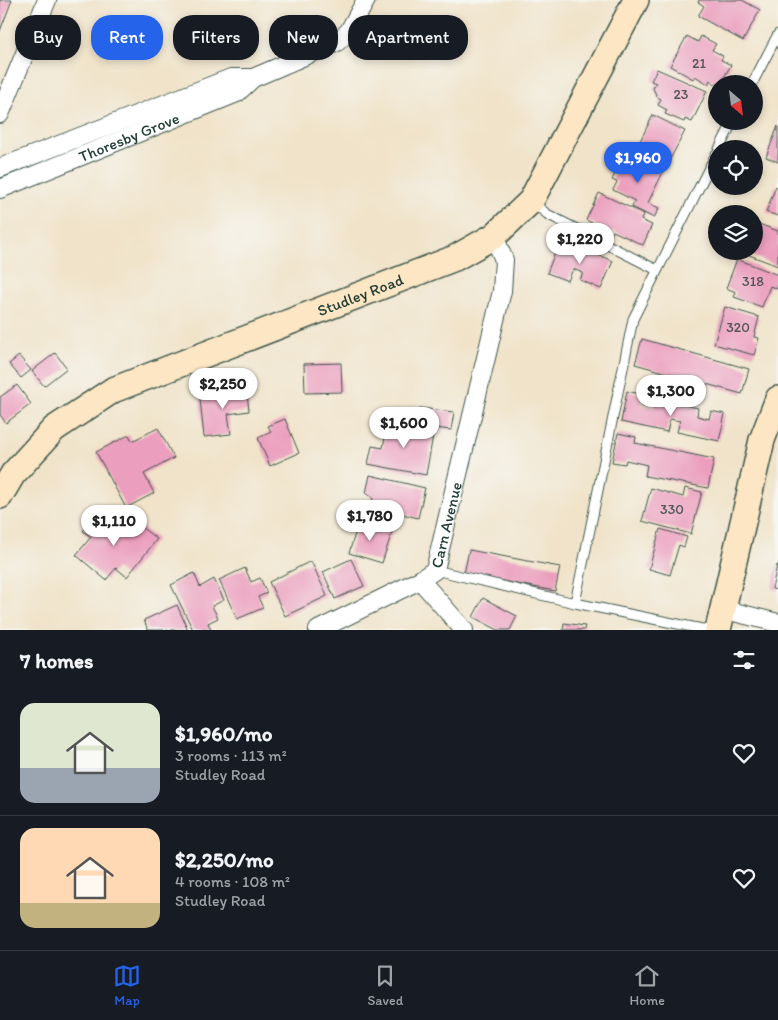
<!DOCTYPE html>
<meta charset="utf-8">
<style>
:root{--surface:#171b24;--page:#20242c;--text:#f1f3f6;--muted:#9ea1a6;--line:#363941;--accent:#2563eb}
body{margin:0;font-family:Itim,sans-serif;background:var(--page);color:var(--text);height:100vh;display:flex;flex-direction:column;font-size:19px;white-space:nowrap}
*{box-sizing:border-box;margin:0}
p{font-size:16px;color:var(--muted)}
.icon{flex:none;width:28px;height:28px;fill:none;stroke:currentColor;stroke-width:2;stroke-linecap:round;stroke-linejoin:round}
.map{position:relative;height:630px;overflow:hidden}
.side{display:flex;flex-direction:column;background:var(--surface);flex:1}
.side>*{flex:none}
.hud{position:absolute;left:15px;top:15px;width:500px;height:45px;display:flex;gap:10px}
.needle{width:32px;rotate:152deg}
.controls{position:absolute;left:708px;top:75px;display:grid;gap:10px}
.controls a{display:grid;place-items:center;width:55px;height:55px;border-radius:50%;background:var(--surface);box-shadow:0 2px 8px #0003;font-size:25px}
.price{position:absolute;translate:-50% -42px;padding:0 11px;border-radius:18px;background:#fff;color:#222;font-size:16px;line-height:32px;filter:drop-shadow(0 1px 2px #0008)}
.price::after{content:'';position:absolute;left:50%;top:30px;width:15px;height:11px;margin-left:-8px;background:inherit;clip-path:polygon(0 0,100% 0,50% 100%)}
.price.on{background:var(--accent);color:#fff}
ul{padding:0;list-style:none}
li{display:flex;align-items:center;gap:15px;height:125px;padding:0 20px}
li+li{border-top:1px solid var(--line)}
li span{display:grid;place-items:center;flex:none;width:140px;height:100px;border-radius:15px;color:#555}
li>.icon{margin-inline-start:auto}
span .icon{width:60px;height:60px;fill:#fffc;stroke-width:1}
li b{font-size:21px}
h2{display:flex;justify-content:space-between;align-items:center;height:60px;padding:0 20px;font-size:21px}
.pill{padding:0 18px;border-radius:20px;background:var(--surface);box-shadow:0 2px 8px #0003;font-size:18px;line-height:45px}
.pill.on{background:var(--accent);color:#fff}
.menu{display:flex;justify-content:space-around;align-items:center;height:70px;border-top:1px solid var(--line);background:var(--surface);font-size:14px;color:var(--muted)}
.menu a{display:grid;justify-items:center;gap:2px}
.menu .on{color:var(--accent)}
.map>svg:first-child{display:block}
</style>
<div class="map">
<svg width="778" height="630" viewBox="0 0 778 630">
<rect width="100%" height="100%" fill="#f6f6f2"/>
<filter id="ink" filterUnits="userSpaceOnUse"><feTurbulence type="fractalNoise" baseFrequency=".02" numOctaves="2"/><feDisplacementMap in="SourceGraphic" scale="10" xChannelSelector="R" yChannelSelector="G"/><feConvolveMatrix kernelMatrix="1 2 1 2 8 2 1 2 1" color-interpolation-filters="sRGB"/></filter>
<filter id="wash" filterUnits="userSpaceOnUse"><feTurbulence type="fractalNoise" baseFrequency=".0096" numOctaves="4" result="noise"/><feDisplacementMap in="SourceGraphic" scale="20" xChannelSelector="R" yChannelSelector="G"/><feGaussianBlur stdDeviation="1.12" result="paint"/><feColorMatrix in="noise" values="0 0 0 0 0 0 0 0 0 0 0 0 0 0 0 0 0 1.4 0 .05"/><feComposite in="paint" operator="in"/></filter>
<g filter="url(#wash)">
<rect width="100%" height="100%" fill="#f0e3c9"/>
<g id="blocks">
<g fill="#eb9ebd">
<path d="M 0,0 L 12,0 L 0,31 Z"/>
<path d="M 699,0 L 742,0 L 760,10 L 743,41 L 698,16 L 704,6 L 698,2 Z"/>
<path d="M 687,36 L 698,42 L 701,36 L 716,44 L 712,50 L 723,56 L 721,60 L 731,65 L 720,84 L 715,84 L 710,80 L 708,84 L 695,76 L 693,79 L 670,66 Z"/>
<path d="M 657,69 L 707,91 L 692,122 L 685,119 L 684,122 L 665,114 L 667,110 L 658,105 L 661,99 L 657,97 L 653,88 L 656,83 L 651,81 Z"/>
<path d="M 653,115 L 685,131 L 665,169 L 634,153 Z"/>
<path d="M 778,126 L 778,162 L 766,157 Z"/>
<path d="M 630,156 L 663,172 L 648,203 L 659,208 L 654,218 L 632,207 L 635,201 L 613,190 L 617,182 L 612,180 L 620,163 L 625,166 Z"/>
<path d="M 776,186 L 778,187 L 778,216 L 766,212 Z"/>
<path d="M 599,193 L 644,214 L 641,220 L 652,225 L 643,245 L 613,231 L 610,237 L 598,231 L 600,227 L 586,220 Z"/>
<path d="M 756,223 L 778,231 L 778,266 L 744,253 L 745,251 L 754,251 L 754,229 Z"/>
<path d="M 560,240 L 613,261 L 601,289 L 580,280 L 583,273 L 573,269 L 568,281 L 547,273 Z"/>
<path d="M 737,259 L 778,275 L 778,289 L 770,286 L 762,307 L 734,297 L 736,292 L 726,288 Z"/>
<path d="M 725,307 L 759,317 L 754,337 L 759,338 L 754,355 L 714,344 Z"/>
<path d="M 642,339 L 749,369 L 742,394 L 635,364 Z"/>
<path d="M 55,353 L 67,368 L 44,386 L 32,371 Z"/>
<path d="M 19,356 L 31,370 L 21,378 L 9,364 Z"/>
<path d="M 341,363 L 342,392 L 305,393 L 304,364 Z"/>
<path d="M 17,385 L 31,404 L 6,423 L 0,415 L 0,397 Z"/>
<path d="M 246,385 L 249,411 L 228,414 L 231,434 L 204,437 L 200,399 L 223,396 L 222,388 Z"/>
<path d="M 627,391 L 644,395 L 642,405 L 654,408 L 656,399 L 698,408 L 697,416 L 709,419 L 711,411 L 725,414 L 719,441 L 677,432 L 680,421 L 670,419 L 667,432 L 621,422 Z"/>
<path d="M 420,408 L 454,412 L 451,430 L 418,426 Z"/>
<path d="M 285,419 L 299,453 L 270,466 L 258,438 L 271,432 L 268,426 Z"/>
<path d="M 388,421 L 434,430 L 426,475 L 368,464 L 372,446 L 383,448 Z"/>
<path d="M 158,428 L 174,458 L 144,474 L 154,493 L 126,508 L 96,452 L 129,435 L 132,441 Z"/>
<path d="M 618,433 L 636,437 L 635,443 L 714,459 L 708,488 L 645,476 L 647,465 L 626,460 L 625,464 L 612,462 Z"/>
<path d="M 370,475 L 425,488 L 418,518 L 371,506 L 373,498 L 366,493 Z"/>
<path d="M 651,488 L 683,497 L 685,488 L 702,492 L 691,534 L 642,521 Z"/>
<path d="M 115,514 L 137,532 L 141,527 L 157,539 L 127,577 L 116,568 L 106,580 L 76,555 L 91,537 L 83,531 L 95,516 L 106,525 Z"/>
<path d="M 359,521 L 392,532 L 382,563 L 349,553 Z"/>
<path d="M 660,529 L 687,537 L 684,547 L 679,545 L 670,575 L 649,569 Z"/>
<path d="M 469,550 L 560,567 L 555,591 L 464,574 Z"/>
<path d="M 351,559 L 364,586 L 335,599 L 323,572 Z"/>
<path d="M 311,561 L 327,596 L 285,616 L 269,582 Z"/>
<path d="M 777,565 L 778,565 L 778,590 L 772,589 Z"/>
<path d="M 245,568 L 251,582 L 260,578 L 267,593 L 258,597 L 263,608 L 237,619 L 219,580 Z"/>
<path d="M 194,573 L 200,587 L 214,579 L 224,600 L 212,606 L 218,618 L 208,623 L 211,630 L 193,630 L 171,585 Z"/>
<path d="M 483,598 L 517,616 L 510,630 L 498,630 L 473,617 Z"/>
<path d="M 177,605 L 188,630 L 148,630 L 144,620 Z"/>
<path d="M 564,623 L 585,626 L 584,630 L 563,630 Z"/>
</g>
</g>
</g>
<g filter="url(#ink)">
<use href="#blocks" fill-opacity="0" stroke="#3e564a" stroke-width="1"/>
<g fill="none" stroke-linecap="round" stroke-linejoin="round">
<g stroke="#3e564a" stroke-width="11">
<g id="lane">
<path d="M 752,84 L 778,34"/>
<path d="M 719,149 L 733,121"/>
<path d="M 532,202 L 547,214 L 657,270"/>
<path d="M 435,570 L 575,603 L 707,630"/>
<path d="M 575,603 L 633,319 L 716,154"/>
</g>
</g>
<g stroke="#3e564a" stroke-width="20">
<g id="street">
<path d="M 0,114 L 47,0"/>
<path d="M 0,168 L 231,78 L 253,78"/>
<path id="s1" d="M 0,189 L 237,93 L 253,78 L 337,42 L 349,31 L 366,0"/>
<path d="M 420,580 L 464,630"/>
<path d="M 722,609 L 778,623"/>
<path id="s2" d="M 318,630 L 420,580 L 435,570 L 502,291 L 504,260 L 494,236"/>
</g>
</g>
<g stroke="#3e564a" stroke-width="28">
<g id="secondary">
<path id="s3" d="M 0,496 L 13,474 L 54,429 L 113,390 L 455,258 L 494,236 L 531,201 L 636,0"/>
<path d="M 718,630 L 762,440 L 778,399"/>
</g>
</g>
<use href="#lane" stroke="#fff" stroke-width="9"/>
<use href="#street" stroke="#fff" stroke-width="18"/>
<use href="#secondary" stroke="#fce6c4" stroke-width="25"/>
</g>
</g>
<g text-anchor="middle" stroke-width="4.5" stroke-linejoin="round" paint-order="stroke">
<g font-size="14" fill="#525556">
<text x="699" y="68">21</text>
<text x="681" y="99">23</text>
<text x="753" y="286">318</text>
<text x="738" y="332">320</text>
<text x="672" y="514">330</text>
</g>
<g font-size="16" fill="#1f3d34" stroke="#f6f6f2">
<text dy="6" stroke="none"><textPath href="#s1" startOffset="139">Thoresby Grove</textPath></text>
<text dy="6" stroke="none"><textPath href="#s3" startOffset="422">Studley Road</textPath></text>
<text dy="6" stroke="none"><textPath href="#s2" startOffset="178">Carn Avenue</textPath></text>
</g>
</g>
</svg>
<div class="controls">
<a><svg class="needle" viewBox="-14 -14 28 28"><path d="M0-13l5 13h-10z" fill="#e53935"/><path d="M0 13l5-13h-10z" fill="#9ea1a6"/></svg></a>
<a><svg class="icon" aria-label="locate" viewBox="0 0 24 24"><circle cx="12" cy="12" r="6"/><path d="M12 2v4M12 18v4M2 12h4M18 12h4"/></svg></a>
<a><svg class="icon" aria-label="layers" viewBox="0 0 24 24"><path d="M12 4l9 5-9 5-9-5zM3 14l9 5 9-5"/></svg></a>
</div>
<b class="price on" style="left:638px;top:184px">$1,960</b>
<b class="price" style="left:580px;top:265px">$1,220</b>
<b class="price" style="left:223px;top:410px">$2,250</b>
<b class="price" style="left:671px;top:417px">$1,300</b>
<b class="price" style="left:404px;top:449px">$1,600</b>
<b class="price" style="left:370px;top:542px">$1,780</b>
<b class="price" style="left:114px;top:547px">$1,110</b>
<div class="hud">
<a class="pill">Buy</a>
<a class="pill on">Rent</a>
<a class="pill">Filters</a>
<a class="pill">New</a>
<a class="pill">Apartment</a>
</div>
</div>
<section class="side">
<h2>7 homes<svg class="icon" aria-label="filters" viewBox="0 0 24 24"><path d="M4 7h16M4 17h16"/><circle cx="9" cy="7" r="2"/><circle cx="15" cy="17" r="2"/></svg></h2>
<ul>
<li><span style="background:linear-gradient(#dfe7d0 65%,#9aa5b1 0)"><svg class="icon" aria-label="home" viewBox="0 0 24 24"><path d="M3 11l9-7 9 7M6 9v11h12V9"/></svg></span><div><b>$1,960/mo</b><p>3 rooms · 113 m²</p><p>Studley Road</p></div><svg class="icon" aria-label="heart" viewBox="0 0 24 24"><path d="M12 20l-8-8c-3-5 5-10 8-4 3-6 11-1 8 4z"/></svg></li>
<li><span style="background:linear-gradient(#ffd9b3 75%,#c2b280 0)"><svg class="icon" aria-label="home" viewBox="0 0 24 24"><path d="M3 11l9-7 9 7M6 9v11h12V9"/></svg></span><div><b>$2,250/mo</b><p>4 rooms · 108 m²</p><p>Studley Road</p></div><svg class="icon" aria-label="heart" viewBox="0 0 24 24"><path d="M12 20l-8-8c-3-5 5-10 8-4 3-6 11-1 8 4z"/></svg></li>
</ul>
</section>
<nav class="menu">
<a class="on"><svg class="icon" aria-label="map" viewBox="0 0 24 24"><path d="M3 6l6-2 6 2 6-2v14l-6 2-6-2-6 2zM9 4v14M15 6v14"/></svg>Map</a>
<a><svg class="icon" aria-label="saved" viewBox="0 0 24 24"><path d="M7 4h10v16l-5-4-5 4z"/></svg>Saved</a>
<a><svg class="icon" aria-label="home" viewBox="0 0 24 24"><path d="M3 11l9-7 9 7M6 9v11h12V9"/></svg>Home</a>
</nav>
